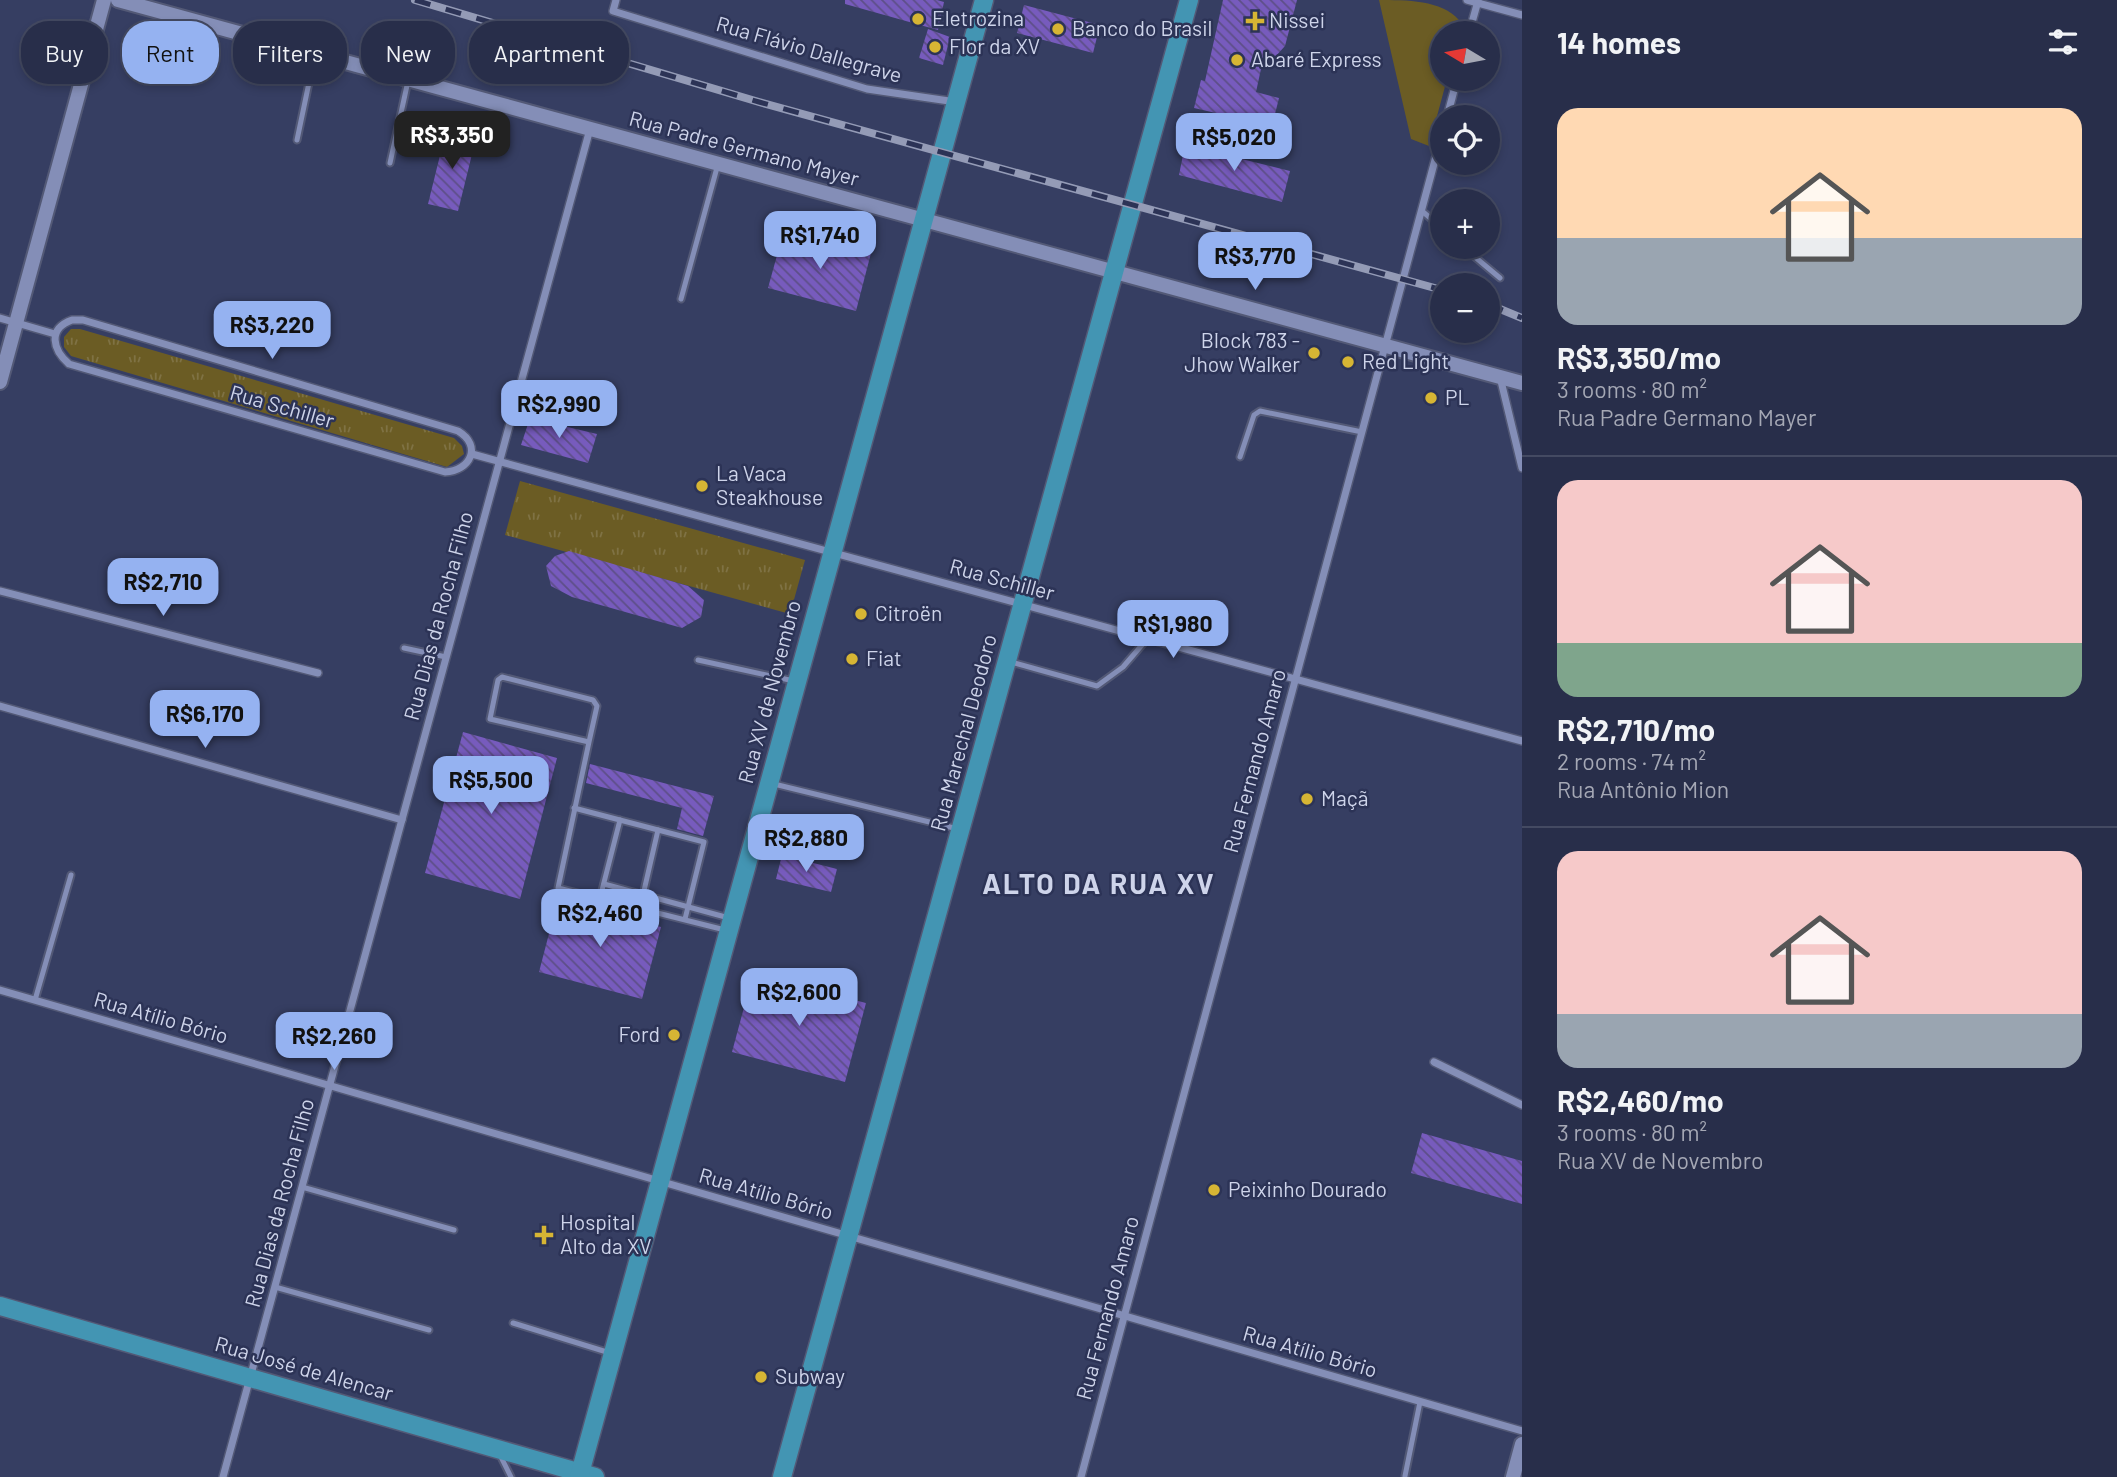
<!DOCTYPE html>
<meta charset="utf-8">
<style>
:root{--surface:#282e4a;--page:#343a54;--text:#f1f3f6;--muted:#a5a8b5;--line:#444a62;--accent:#95b2f1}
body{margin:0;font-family:Barlow,sans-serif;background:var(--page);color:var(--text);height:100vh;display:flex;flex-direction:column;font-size:26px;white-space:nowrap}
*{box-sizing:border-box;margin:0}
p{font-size:23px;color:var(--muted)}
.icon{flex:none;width:38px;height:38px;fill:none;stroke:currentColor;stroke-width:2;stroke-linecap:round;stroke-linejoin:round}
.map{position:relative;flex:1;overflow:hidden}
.details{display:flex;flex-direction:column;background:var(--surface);width:595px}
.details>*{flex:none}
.guide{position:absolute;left:21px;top:21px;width:665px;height:63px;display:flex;gap:14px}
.needle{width:46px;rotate:280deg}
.tools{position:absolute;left:1430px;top:21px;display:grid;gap:14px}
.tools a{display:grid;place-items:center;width:70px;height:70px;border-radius:50%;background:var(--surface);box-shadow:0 4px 10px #0003,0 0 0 2px var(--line);font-size:35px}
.price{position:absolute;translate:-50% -60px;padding:0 16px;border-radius:14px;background:var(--accent);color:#111;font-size:23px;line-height:46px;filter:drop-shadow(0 2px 4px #0008)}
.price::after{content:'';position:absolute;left:50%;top:42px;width:21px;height:16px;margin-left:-10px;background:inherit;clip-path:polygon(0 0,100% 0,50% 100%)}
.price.on{background:#222;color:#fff}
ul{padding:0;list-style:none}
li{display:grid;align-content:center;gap:14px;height:371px;padding:0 35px}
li+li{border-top:2px solid var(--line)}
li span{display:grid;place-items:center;height:217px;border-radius:21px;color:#555}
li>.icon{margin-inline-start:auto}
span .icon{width:126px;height:126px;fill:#fffc;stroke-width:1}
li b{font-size:30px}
h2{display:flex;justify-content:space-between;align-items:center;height:84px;padding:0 35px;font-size:30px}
.chip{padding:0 24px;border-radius:28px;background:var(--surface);box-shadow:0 4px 10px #0003,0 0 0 2px var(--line);font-size:24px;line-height:63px}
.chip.on{background:var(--accent);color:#111}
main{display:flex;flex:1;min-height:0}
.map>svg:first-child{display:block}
</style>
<main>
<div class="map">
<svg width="1522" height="1477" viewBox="0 0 1522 1477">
<defs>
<pattern id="park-tufts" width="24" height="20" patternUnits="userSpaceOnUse" patternTransform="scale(1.75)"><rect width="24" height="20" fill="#6b5c24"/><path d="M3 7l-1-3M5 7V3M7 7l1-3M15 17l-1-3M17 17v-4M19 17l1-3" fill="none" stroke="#7f7244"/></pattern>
<pattern id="building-back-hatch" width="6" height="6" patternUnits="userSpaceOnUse" patternTransform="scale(1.75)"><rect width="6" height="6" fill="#775bbd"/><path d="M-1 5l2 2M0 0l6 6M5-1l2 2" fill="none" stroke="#5d4f87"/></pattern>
</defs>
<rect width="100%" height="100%" fill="#363e62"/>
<path fill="#6b5c24" d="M 1379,0 C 1406,0 1442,0 1459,20 L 1459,33 L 1442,33 L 1442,79 L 1447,79 L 1429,146 L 1411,139 Z"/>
<g fill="url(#park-tufts)">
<path d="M 71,329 L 80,329 L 454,438 L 462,446 L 464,454 L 447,467 L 71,356 L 64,347 L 64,337 Z"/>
<path d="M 520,481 L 805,560 L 790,614 L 505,535 Z"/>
</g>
<g fill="url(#building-back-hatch)">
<path d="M 845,0 L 937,0 L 944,2 L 938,30 L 845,4 Z"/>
<path d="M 1223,0 L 1297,0 L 1285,46 L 1275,57 L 1264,55 L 1256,92 L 1279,98 L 1272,126 L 1194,108 L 1201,80 L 1205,81 Z"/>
<path d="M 1024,5 L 1100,25 L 1093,53 L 1017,33 Z"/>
<path d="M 928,29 L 950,37 L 943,65 L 919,58 Z"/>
<path d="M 446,131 L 476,138 L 458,211 L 428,204 Z"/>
<path d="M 1185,145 L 1290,171 L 1282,202 L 1179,175 Z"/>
<path d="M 784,230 L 871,253 L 856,311 L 768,288 Z"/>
<path d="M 530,418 L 597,434 L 588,463 L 521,445 Z"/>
<path d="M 569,551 L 688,586 L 704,600 L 701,617 L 682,628 L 572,597 L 551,586 L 546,566 L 555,556 Z"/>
<path d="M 463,732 L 557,758 L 520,899 L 425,873 Z"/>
<path d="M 590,764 L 714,796 L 703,836 L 677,829 L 682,808 L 586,783 Z"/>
<path d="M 782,855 L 837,869 L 831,892 L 776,879 Z"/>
<path d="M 558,899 L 661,927 L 642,999 L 539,972 Z"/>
<path d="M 753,974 L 866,1003 L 845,1082 L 732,1052 Z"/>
<path d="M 1422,1133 L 1522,1161 L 1522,1204 L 1411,1173 Z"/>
</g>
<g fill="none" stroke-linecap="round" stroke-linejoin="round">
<g stroke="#535976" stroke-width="9">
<g id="lane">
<path d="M 297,140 L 315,54"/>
<path d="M 390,163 L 408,81"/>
<path d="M 1422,211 L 1442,228"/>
<path d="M 1463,247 L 1500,278"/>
<path d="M 681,299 L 718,164"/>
<path d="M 1240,457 L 1254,415 L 1260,411 L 1362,432"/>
<path d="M 404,648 L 446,657"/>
<path d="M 698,660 L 794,681"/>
<path d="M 1011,662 L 1097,686 L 1123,667 L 1148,638"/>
<path d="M 589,742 L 597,706 L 593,700 L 502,677 L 498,680 L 490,719 L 589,742 L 558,888 L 725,930"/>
<path d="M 774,784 L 958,829"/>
<path d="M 574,808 L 704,842 L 685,919"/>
<path d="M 604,884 L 729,918"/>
<path d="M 643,895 L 658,830"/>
<path d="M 600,898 L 620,820"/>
<path d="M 35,1000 L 71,875"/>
<path d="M 302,1187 L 454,1230"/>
<path d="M 275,1287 L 429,1330"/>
<path d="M 513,1323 L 610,1353"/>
<path d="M 500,1455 L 511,1477"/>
<path d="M 1405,1476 L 1420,1402"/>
</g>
</g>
<g stroke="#535976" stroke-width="10">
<g id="street">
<path d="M 616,0 L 613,11 L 867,89 L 956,102"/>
<path d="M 1467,0 L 1522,15"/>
<path d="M 1469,33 L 1478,1"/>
<path d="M 1447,117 L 1457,79"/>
<path d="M 0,318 L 55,334"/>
<path d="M 72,320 L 83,320 L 458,431 C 483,446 470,471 445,472 L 69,364 C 53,350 47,329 72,320 Z"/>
<path d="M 1500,377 L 1522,468"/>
<path d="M 472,454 L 1522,741"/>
<path d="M 0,591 L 318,673"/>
<path d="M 0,706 L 402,820"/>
<path d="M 0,990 L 1522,1431"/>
<path d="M 1434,1062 L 1522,1105"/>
<path d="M 223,1477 L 590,129"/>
<path d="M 1081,1477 L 1442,134"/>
</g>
</g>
<g stroke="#535976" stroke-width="18">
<g id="secondary">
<path d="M 118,0 L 1522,383"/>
<path d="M 0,382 L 104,0"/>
<path d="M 1513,1477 L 1522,1444"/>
</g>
</g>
<g stroke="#535976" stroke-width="21">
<g id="primary">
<path d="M 0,1306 L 595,1477"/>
<path d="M 579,1477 L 984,0"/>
<path d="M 782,1477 L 1189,0"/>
</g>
</g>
<use href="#lane" stroke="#848eb7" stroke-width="5"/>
<use href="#street" stroke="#848eb7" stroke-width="7"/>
<use href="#secondary" stroke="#848eb7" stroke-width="14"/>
<use href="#primary" stroke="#4395b3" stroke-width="18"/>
<g stroke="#949bb6" stroke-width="8">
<g id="rail">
<path d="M 415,0 L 759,102 L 1442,290"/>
<path d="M 1488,304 L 1522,318"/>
</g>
</g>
<use href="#rail" stroke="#2c3356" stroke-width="5" stroke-dasharray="16" stroke-linecap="butt"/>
</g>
<g fill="#d6b534" stroke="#2c3356" stroke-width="2.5">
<circle cx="918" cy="19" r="7"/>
<path d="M1251.5 10.5h7v7h7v7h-7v7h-7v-7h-7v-7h7z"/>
<circle cx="1058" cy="29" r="7"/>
<circle cx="935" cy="47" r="7"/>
<circle cx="1237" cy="60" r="7"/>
<circle cx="1314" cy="353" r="7"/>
<circle cx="1348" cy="362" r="7"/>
<circle cx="1431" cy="398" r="7"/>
<circle cx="702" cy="486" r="7"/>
<circle cx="861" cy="614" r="7"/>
<circle cx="852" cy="659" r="7"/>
<circle cx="1307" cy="799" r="7"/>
<circle cx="674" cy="1035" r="7"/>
<circle cx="1214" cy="1190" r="7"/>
<path d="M540.5 1224.5h7v7h7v7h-7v7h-7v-7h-7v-7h7z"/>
<circle cx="761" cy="1377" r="7"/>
</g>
<g text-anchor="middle" stroke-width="5" stroke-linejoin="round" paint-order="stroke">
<g font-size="21" fill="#ced4ea" stroke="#2c3356" text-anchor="start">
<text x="932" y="26">Eletrozina</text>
<text x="1269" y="28">Nissei</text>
<text x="1072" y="36">Banco do Brasil</text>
<text x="949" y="54">Flor da XV</text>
<text x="1251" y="67">Abaré Express</text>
<text x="1300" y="348" text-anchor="end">Block 783 -<tspan x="1300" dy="24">Jhow Walker</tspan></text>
<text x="1362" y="369">Red Light</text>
<text x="1445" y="405">PL</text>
<text x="716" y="481">La Vaca<tspan x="716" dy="24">Steakhouse</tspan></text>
<text x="875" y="621">Citroën</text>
<text x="866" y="666">Fiat</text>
<text x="1321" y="806">Maçã</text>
<text x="660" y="1042" text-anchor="end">Ford</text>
<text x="1228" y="1197">Peixinho Dourado</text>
<text x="560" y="1230">Hospital<tspan x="560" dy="24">Alto da XV</tspan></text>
<text x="775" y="1384">Subway</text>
</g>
<g font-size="21" fill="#ced4ea" stroke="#2c3356">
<text transform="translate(809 50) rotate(16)" y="7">Rua Flávio Dallegrave</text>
<text transform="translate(744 149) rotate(15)" y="7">Rua Padre Germano Mayer</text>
<text transform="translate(282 407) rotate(16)" y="7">Rua Schiller</text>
<text transform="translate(1002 580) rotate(15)" y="7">Rua Schiller</text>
<text transform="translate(439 616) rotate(-75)" y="7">Rua Dias da Rocha Filho</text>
<text transform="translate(770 692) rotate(-75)" y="7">Rua XV de Novembro</text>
<text transform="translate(964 733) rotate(-75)" y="7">Rua Marechal Deodoro</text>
<text transform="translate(1255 761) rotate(-75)" y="7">Rua Fernando Amaro</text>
<text transform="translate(161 1018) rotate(16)" y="7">Rua Atílio Bório</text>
<text transform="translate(766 1194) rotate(16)" y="7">Rua Atílio Bório</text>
<text transform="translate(280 1203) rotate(-75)" y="7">Rua Dias da Rocha Filho</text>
<text transform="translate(1108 1308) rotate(-75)" y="7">Rua Fernando Amaro</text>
<text transform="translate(1310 1352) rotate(16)" y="7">Rua Atílio Bório</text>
<text transform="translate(304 1369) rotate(16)" y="7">Rua José de Alencar</text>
</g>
<g font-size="28" font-weight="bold" letter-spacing="2" fill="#ced4ea" stroke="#2c3356">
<text x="1099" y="894">ALTO DA RUA XV</text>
</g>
</g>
</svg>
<div class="tools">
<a><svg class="needle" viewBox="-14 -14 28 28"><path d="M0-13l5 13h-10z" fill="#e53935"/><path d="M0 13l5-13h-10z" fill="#a5a8b5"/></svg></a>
<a><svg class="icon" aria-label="locate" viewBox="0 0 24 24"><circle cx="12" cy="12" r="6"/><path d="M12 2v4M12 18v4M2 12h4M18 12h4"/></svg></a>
<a>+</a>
<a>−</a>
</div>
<b class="price on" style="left:452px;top:171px">R$3,350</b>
<b class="price" style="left:1234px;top:173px">R$5,020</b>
<b class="price" style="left:820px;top:271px">R$1,740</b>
<b class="price" style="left:1255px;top:292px">R$3,770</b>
<b class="price" style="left:272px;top:361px">R$3,220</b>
<b class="price" style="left:559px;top:440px">R$2,990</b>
<b class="price" style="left:163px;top:618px">R$2,710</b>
<b class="price" style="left:1173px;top:660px">R$1,980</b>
<b class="price" style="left:205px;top:750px">R$6,170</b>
<b class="price" style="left:491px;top:816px">R$5,500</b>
<b class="price" style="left:806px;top:874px">R$2,880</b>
<b class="price" style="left:600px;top:949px">R$2,460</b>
<b class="price" style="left:799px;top:1028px">R$2,600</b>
<b class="price" style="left:334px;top:1072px">R$2,260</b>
<div class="guide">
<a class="chip">Buy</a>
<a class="chip on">Rent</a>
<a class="chip">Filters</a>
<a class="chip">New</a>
<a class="chip">Apartment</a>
</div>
</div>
<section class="details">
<h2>14 homes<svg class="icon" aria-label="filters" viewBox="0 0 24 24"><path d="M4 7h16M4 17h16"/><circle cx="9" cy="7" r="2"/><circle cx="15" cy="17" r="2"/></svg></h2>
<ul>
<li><span style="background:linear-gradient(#ffd9b3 60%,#9aa5b1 0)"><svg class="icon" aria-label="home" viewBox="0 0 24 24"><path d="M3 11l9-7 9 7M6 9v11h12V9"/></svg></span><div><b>R$3,350/mo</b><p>3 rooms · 80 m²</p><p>Rua Padre Germano Mayer</p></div></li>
<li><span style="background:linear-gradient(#f6c9c9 75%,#7fa58c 0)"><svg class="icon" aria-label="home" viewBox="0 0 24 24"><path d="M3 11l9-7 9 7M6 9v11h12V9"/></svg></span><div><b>R$2,710/mo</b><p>2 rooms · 74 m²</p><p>Rua Antônio Mion</p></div></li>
<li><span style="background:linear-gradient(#f6c9c9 75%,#9aa5b1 0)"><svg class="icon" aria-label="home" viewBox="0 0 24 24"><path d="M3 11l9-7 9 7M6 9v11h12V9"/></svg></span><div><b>R$2,460/mo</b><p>3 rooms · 80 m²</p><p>Rua XV de Novembro</p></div></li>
</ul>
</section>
</main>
